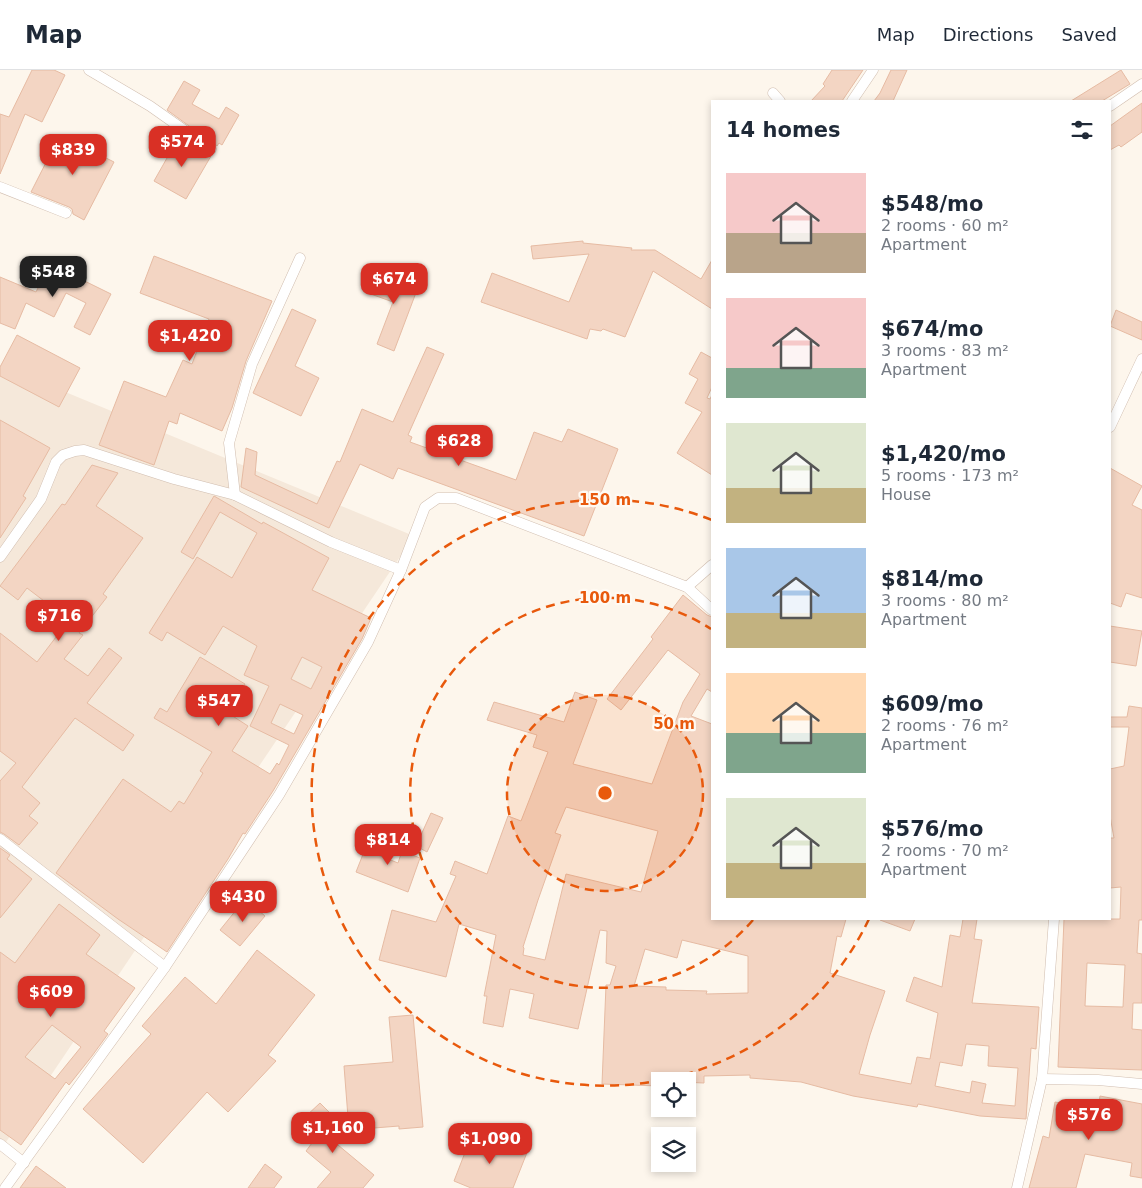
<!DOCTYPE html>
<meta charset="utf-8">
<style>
:root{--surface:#fff;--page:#f2f2f3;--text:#1f2937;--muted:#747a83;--line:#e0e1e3;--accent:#d93025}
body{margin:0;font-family:"DejaVu Sans",sans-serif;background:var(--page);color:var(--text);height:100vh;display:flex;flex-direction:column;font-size:19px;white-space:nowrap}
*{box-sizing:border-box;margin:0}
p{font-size:16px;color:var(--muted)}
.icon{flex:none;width:28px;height:28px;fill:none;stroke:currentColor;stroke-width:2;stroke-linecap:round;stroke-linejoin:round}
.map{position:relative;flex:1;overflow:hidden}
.drawer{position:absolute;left:711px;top:30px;width:400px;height:820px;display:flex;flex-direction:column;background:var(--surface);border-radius:0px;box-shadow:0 2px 8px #0003}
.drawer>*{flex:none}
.fabs{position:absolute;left:651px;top:1002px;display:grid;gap:10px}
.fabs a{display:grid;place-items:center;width:45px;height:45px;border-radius:0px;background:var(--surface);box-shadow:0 2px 8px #0003;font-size:25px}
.price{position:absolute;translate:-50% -42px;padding:0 11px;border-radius:10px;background:var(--accent);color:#fff;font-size:16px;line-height:32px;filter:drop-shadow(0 1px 2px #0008)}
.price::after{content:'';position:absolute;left:50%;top:30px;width:15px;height:11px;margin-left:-8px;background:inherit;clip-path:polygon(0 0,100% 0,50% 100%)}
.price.on{background:#222;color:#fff}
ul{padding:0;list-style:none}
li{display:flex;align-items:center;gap:15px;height:125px;padding:0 15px}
li span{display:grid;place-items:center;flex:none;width:140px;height:100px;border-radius:0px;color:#555}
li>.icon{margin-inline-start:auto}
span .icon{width:60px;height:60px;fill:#fffc;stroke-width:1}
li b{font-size:21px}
h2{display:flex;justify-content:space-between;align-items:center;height:60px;padding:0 15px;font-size:21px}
header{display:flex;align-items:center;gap:30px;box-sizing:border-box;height:70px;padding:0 25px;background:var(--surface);border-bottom:1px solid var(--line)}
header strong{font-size:24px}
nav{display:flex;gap:28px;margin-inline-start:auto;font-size:18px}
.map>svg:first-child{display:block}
</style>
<header>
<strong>Map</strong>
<nav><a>Map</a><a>Directions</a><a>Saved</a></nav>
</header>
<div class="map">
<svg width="1142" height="1118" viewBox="0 0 1142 1118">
<rect width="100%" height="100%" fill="#fdf6ec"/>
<path fill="#f5e8da" d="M 0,295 L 414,466 L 0,1081 Z"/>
<g fill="#f3d5c3" stroke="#e6bba3" fill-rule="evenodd">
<path d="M 32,0 L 54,0 L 65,5 L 42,52 L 25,44 L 0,104 L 0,44 L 9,47 Z"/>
<path d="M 832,0 L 863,0 L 842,31 L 811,31 L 825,16 L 823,14 Z"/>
<path d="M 891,0 L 907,0 L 893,31 L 874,31 L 880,23 Z"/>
<path d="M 1121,0 L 1130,14 L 1102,31 L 1071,31 Z"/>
<path d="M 184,11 L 200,20 L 192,34 L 219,49 L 226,37 L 239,45 L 222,75 L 219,73 L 217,76 L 167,40 Z"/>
<path d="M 1142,33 L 1142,62 L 1121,77 L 1119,75 L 1110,80 L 1110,56 Z"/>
<path d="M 60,65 L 114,92 L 84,150 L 73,144 L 72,139 L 69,137 L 31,122 Z"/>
<path d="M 180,65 L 207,85 L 211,86 L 186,129 L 154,111 Z"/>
<path d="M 583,171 L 583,173 L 632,178 L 631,180 L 655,180 L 701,209 L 712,190 L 712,239 L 653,201 L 625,267 L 603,259 L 601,261 L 590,259 L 587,269 L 481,232 L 492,203 L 569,232 L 589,184 L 533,189 L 531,176 Z"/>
<path d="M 154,186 L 272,231 L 246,291 L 232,338 L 222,361 L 180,343 L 177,354 L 169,351 L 154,395 L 99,375 L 124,311 L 166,327 L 183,290 L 192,294 L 209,249 L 140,223 Z"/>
<path d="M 50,194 L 111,224 L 90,265 L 74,257 L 86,233 L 66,223 L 54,247 L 26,233 L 15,259 L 0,253 L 0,207 L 36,222 Z"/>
<path d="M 377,201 L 402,211 L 404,207 L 420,212 L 394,281 L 377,274 L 393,232 L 368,223 Z"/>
<path d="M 292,239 L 316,250 L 295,296 L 319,308 L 301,346 L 253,323 Z"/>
<path d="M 1116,240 L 1142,252 L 1142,270 L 1110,256 Z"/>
<path d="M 17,265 L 80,298 L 59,337 L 0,306 L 0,297 Z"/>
<path d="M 427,277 L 444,284 L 408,365 L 412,367 L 410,372 L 516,410 L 534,362 L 562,372 L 568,359 L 618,379 L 584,466 L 398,398 L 393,409 L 360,394 L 329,458 L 241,417 L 246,378 L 257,382 L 255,405 L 317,434 L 337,391 L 340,392 L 362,339 L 393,352 Z"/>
<path d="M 701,282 L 712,288 L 712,317 L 707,328 L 710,329 L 712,325 L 712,405 L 677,383 L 702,342 L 685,333 L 698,309 L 689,304 Z"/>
<path d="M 0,350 L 50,378 L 23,426 L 26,428 L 0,468 Z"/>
<path d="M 92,395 L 118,403 L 96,436 L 143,468 L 103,524 L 107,527 L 79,563 L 83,565 L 64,589 L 88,606 L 109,578 L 122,588 L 87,633 L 134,665 L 123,681 L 75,648 L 22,717 L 40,733 L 29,746 L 38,753 L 19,775 L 4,764 L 0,762 L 0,711 L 16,693 L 0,681 L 0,563 L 37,592 L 69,550 L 27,518 L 18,530 L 0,516 L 62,434 L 65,435 Z"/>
<path d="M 1110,398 L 1142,416 L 1132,435 L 1142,440 L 1142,528 L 1126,523 L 1121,537 L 1110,533 Z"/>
<path d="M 214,426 L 262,454 L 263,452 L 329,488 L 312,520 L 371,548 L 362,569 L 273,721 L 245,764 L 243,763 L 228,789 L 167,882 L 118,849 L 56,803 L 123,709 L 171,742 L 179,731 L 184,734 L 203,703 L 200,701 L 212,682 L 154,648 L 160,638 L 167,642 L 200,587 L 245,614 L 228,643 L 248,656 L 232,681 L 270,704 L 277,693 L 279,695 L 289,675 L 250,656 L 269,616 L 244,605 L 257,576 L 223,556 L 205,585 L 167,562 L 162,571 L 149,563 L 197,487 L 232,508 L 257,463 L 220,442 L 193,489 L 181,482 ZM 302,587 L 322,597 L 311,619 L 291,609 ZM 280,634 L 303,645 L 294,664 L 271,653 Z"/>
<path d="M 683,525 L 707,545 L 712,547 L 712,622 L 707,619 L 691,646 L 712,654 L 712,849 L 846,849 L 841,867 L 837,866 L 830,903 L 885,921 L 870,965 L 859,1004 L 911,1014 L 917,987 L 930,989 L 938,943 L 906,931 L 914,907 L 942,917 L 950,865 L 960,867 L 963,849 L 977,849 L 974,869 L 982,870 L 972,933 L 1039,937 L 1036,979 L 1031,978 L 1026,1049 L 980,1046 L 918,1034 L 917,1037 L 853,1026 L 801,1012 L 750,1008 L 750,1005 L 704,1006 L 704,1013 L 660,1011 L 660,1016 L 602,1014 L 606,915 L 610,915 L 616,896 L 606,893 L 607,861 L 600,860 L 578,959 L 529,948 L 534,924 L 510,919 L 503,957 L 483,953 L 487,926 L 484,926 L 496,865 L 459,854 L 446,907 L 379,890 L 392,840 L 436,852 L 456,806 L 450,804 L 455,791 L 487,804 L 508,746 L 521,751 L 548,682 L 533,677 L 537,665 L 487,650 L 494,632 L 564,652 L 575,622 L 597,630 L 573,694 L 652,714 L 683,632 L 700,604 L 668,580 L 621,640 L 607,629 L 653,569 L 651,567 ZM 566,737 L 658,761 L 641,822 L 566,804 L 545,890 L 523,885 L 524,878 L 523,877 L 538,830 L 561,765 L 555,763 ZM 682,870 L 748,886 L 748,923 L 706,924 L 707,921 L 666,920 L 666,917 L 634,916 L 645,879 L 677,888 ZM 966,974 L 989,976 L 988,996 L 1018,998 L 1015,1036 L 982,1033 L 986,1014 L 972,1011 L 970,1023 L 935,1016 L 940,992 L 962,996 Z"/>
<path d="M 1110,556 L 1142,561 L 1136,596 L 1110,592 Z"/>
<path d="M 1129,636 L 1142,638 L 1142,850 L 1139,850 L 1137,883 L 1142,884 L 1142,933 L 1133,933 L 1132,959 L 1142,960 L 1142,1000 L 1058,997 L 1064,849 L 1120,849 L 1121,817 L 1110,818 L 1110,768 L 1114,768 L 1110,746 L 1110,699 L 1124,696 L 1129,657 L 1110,657 L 1110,647 L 1127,647 ZM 1087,893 L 1125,895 L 1123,937 L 1085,936 Z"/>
<path d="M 431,743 L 443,748 L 427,782 L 416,776 Z"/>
<path d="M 371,764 L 384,769 L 378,785 L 398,793 L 402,781 L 420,788 L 408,822 L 356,802 Z"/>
<path d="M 0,778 L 10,785 L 7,789 L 32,809 L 0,848 Z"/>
<path d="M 245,829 L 265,846 L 240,876 L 220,860 Z"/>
<path d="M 59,834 L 100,865 L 86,884 L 135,918 L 104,961 L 108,964 L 92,986 L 69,1015 L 66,1012 L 21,1075 L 0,1060 L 0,882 L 15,893 ZM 52,955 L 81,977 L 55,1009 L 25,987 Z"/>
<path d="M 880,849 L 915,849 L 910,861 L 880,850 Z"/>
<path d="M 257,880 L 315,925 L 268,985 L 276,991 L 228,1042 L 207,1022 L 143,1093 L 83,1039 L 151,964 L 142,956 L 185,907 L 216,934 Z"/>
<path d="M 413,945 L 423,1057 L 399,1059 L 399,1056 L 349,1060 L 344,996 L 393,992 L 389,947 Z"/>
<path d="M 1100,1026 L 1142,1034 L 1142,1108 L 1130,1106 L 1132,1093 L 1085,1084 L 1076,1118 L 1029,1118 L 1043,1066 L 1049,1068 L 1055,1032 L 1098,1040 Z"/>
<path d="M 320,1033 L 334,1047 L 320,1060 L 374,1105 L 363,1118 L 317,1118 L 331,1102 L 306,1081 L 315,1069 L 296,1050 L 301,1045 L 305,1047 Z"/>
<path d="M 471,1067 L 502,1080 L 506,1071 L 528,1080 L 513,1118 L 471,1118 L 454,1111 Z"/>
<path d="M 265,1094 L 282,1107 L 274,1118 L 248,1118 Z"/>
<path d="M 36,1096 L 66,1118 L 20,1118 Z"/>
</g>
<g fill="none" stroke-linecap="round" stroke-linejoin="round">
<g stroke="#d1beb0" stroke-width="11">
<g id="street">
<path d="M 89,0 L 150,36 L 211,79"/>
<path d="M 773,23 L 780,31"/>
<path d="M 852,31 L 873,0"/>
<path d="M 1110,36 L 1142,14"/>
<path d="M 0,117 L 66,143"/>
<path d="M 1110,357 L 1142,289"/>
<path d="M 235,425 L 229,373 L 252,294 L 300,188"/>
<path d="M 0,487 L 41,429 L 56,392 L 63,385 L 75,381 L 84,380 L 174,409 L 235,425 L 331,472 L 401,500"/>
<path d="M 687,517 L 712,495"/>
<path d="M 0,769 L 165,897"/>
<path d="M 1042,1009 L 1098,1010 L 1142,1014"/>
<path d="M 0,1074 L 24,1093"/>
<path d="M 5,1118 L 165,897 L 279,725 L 368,572 L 401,500 L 425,437 L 438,428 L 456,428 L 687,517 L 712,540"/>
<path d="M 1017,1118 L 1042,1009 L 1054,849"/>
</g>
</g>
<use href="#street" stroke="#fff" stroke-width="10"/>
</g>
<circle cx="605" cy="723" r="98" fill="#e8590c" fill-opacity=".12"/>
<g fill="none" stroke="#e8590c" stroke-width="2.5" stroke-dasharray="9 6">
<circle cx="605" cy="723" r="98"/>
<path d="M753 850A195 195 0 1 1 711 559"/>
<path d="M869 849A293 293 0 1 1 712 450"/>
</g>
<circle cx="605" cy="723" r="8" fill="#e8590c" stroke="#fffaf3" stroke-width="2.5"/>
<g font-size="15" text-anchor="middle" font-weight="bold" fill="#e8590c" stroke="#fffaf3" stroke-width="4.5" stroke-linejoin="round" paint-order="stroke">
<text x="605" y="435">150 m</text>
<text x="605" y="533">100 m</text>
<text x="674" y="659">50 m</text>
</g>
</svg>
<div class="fabs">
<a><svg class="icon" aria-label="locate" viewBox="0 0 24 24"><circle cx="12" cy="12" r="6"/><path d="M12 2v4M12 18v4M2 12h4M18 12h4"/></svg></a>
<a><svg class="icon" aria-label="layers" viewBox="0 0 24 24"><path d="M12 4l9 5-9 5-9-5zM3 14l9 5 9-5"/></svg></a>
</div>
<b class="price" style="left:182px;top:98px">$574</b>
<b class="price" style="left:73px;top:106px">$839</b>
<b class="price on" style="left:53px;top:228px">$548</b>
<b class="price" style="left:394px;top:235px">$674</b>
<b class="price" style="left:190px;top:292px">$1,420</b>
<b class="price" style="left:459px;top:397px">$628</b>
<b class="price" style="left:59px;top:572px">$716</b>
<b class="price" style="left:219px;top:657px">$547</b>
<b class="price" style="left:388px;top:796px">$814</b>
<b class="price" style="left:243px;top:853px">$430</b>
<b class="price" style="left:51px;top:948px">$609</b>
<b class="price" style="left:1089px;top:1071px">$576</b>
<b class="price" style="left:333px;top:1084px">$1,160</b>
<b class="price" style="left:490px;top:1095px">$1,090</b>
<section class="drawer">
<h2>14 homes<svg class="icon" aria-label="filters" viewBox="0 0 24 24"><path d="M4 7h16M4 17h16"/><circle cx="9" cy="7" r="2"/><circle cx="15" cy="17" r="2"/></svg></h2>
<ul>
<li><span style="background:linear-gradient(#f6c9c9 60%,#b9a48a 0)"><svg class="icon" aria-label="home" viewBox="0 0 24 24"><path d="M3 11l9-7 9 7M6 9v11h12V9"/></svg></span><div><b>$548/mo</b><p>2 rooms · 60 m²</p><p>Apartment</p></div></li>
<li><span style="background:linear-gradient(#f6c9c9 70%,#7fa58c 0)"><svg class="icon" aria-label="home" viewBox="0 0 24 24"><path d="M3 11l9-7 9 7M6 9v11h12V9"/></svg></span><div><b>$674/mo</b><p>3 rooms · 83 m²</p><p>Apartment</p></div></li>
<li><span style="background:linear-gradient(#dfe7d0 65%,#c2b280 0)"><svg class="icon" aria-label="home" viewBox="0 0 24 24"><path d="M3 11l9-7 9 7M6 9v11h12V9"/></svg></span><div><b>$1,420/mo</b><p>5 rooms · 173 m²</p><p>House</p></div></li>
<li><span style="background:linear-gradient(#a9c7e8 65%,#c2b280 0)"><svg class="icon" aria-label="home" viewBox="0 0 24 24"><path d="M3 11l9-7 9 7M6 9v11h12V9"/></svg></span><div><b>$814/mo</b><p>3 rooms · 80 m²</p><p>Apartment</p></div></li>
<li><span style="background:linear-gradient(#ffd9b3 60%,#7fa58c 0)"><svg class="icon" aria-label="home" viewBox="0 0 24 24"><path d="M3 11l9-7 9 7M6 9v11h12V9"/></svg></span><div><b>$609/mo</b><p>2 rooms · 76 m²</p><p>Apartment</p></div></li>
<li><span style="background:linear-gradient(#dfe7d0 65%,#c2b280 0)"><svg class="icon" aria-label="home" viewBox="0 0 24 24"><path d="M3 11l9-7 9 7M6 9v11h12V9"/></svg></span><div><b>$576/mo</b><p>2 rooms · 70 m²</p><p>Apartment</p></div></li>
</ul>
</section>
</div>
